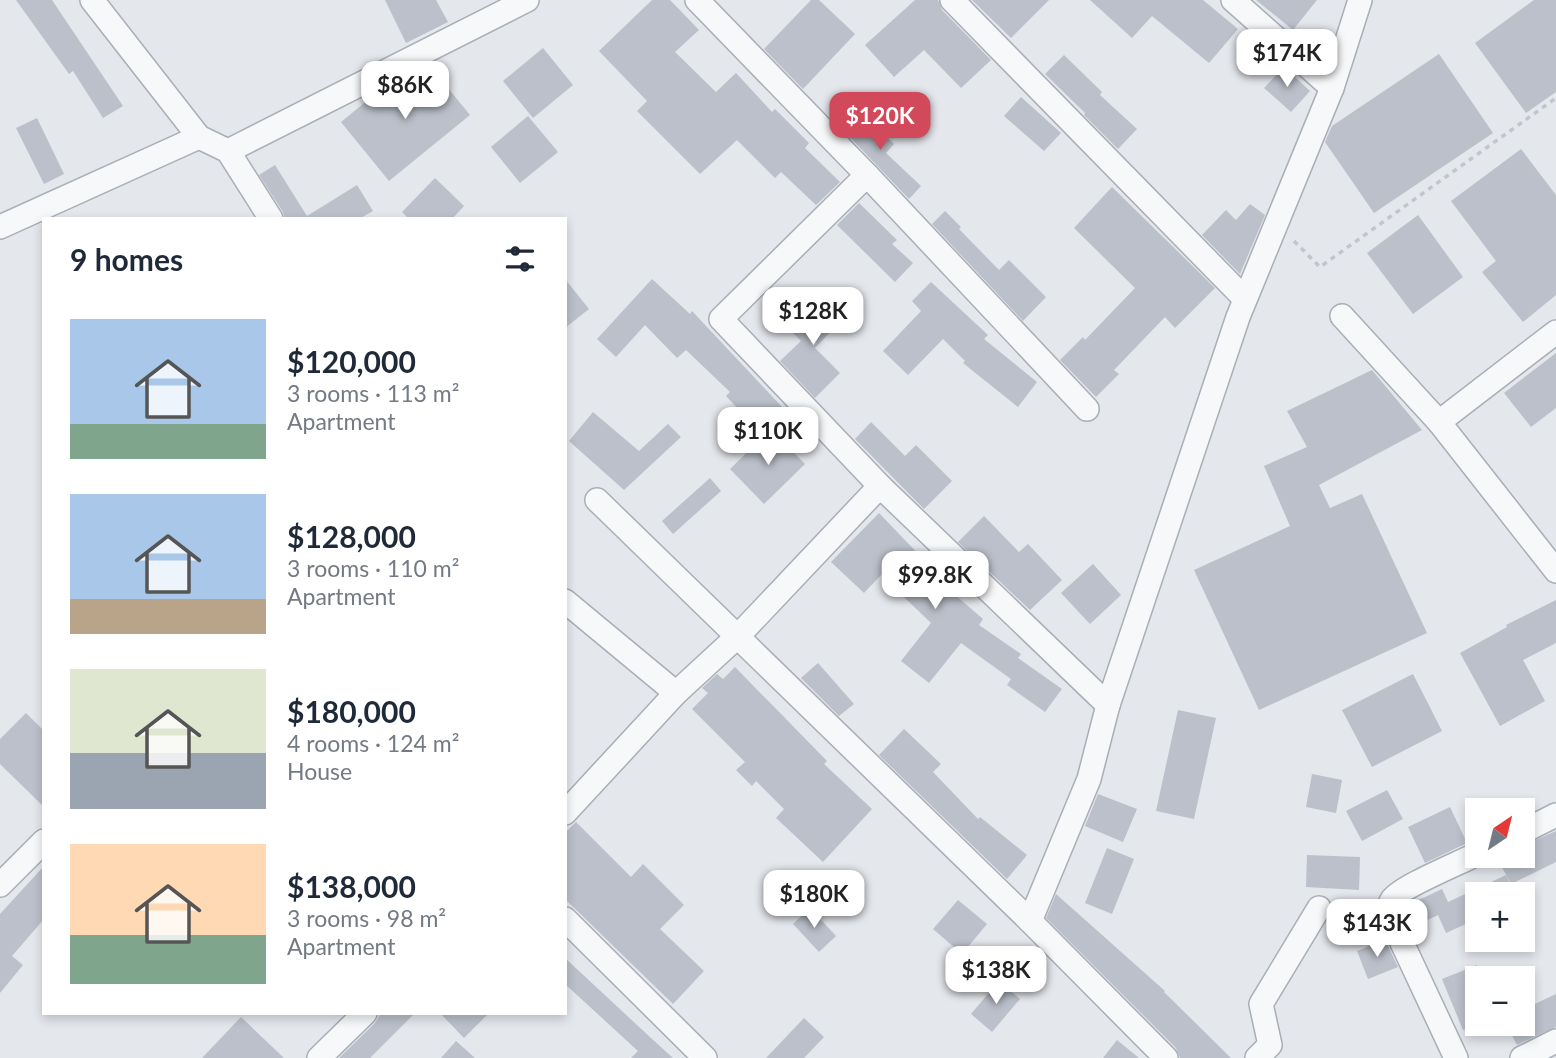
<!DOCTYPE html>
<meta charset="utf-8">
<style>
:root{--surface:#fff;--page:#f6f6f7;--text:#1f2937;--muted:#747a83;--accent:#d1495b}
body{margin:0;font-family:Lato,sans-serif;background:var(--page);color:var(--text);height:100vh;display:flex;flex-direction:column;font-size:26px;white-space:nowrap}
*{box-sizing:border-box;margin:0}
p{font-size:23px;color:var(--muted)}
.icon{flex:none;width:38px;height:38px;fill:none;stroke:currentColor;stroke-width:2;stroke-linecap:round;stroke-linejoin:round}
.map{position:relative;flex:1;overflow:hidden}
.sheet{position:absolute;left:42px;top:217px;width:525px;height:798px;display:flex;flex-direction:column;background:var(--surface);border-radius:0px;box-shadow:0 4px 10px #0003}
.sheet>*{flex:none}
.needle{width:46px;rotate:35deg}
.buttons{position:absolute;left:1465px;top:798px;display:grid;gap:14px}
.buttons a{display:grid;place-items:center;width:70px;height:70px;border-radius:0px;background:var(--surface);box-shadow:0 4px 10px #0003;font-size:35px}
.price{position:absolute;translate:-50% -60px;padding:0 16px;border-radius:14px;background:#fff;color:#222;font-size:23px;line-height:46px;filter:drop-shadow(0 2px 4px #0008)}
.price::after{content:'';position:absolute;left:50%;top:42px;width:21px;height:16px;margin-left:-10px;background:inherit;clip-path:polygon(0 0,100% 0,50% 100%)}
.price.active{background:var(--accent);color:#fff}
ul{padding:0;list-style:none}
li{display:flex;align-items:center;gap:21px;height:175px;padding:0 28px}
li span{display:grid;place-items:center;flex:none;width:196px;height:140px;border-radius:0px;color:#555}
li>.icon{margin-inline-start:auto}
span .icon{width:84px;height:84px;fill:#fffc;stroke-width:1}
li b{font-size:30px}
h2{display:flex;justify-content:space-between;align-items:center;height:84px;padding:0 28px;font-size:30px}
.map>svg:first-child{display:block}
</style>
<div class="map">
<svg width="1556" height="1058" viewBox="0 0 1556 1058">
<rect width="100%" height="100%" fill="#e4e7ec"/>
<g fill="#bbc0ca">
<path d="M 16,0 L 52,0 L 123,106 L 103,118 L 73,71 L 69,74 Z"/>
<path d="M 385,0 L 436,0 L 448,22 L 406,43 Z"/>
<path d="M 652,0 L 670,0 L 699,30 L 675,52 L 716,92 L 736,73 L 772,112 L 775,109 L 809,143 L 805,148 L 840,182 L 816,205 L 781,172 L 775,178 L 737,140 L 700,174 L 637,111 L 647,101 L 599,51 Z"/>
<path d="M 811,0 L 819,0 L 855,34 L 803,89 L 764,49 Z"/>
<path d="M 915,0 L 938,0 L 942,10 L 991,60 L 961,88 L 924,50 L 894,77 L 865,45 Z"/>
<path d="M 972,0 L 1049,0 L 1011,38 Z"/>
<path d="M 1090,0 L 1203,0 L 1238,29 L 1209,63 L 1152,16 L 1132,38 Z"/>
<path d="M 1256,0 L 1317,0 L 1293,30 Z"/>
<path d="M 1534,0 L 1556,0 L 1556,92 L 1526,113 L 1475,43 Z"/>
<path d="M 543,48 L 573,85 L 533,118 L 503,81 Z"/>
<path d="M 1439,54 L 1493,133 L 1374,213 L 1325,142 L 1332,126 Z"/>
<path d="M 1064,55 L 1102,92 L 1100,95 L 1137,129 L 1118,149 L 1084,115 L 1085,113 L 1045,74 Z"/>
<path d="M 429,65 L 470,115 L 389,181 L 341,122 L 379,91 Z"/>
<path d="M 1284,67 L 1310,91 L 1291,112 L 1264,88 Z"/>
<path d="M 1021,97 L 1061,133 L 1044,151 L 1004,116 Z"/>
<path d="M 861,111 L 894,144 L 886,153 L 921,186 L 909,199 L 843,130 Z"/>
<path d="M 528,116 L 558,152 L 520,183 L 491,147 Z"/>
<path d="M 37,118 L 64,174 L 44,184 L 16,128 Z"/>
<path d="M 1521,149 L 1556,195 L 1556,295 L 1523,322 L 1482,272 L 1496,261 L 1451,201 Z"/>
<path d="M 275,165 L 307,216 L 357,185 L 373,211 L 359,219 L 285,219 L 283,212 L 259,175 Z"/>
<path d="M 435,178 L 464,206 L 452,219 L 409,219 L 402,212 Z"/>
<path d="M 1112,187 L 1215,288 L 1175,328 L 1165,317 L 1114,370 L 1119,374 L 1096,397 L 1060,360 L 1083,337 L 1085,340 L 1135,288 L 1074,228 Z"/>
<path d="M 859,203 L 897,240 L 892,244 L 913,263 L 895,282 L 837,225 Z"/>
<path d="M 1250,204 L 1265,215 L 1240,274 L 1202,235 L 1226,210 L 1236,220 Z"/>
<path d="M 945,211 L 961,227 L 959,229 L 999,270 L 1009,260 L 1046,297 L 1023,321 L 932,224 Z"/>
<path d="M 1418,215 L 1463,277 L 1413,314 L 1367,253 Z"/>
<path d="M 565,279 L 589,309 L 565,328 Z"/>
<path d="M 652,279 L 690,314 L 692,311 L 783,408 L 759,431 L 726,396 L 730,392 L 686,350 L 677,358 L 645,325 L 616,357 L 597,339 Z"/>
<path d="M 931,282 L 988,335 L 984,339 L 1037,382 L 1018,407 L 963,363 L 965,361 L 943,339 L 908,375 L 883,351 L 921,311 L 912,301 Z"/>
<path d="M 820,295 L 844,318 L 815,348 L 840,373 L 815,398 L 780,361 L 801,341 L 788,328 Z"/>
<path d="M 1556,353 L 1556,408 L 1531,427 L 1504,393 Z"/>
<path d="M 1372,370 L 1422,430 L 1319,485 L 1330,508 L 1362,494 L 1427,633 L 1259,710 L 1194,570 L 1290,526 L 1264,466 L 1307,447 L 1287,411 Z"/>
<path d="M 593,412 L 639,451 L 668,424 L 681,437 L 624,490 L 569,441 Z"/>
<path d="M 871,422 L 905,456 L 916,445 L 952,481 L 924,509 L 855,439 Z"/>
<path d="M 771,429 L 805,464 L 764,504 L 730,469 Z"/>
<path d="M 710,478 L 721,491 L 673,534 L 662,521 Z"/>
<path d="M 879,513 L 948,585 L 946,587 L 983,619 L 979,625 L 1021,654 L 1018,658 L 1062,689 L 1045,712 L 1007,685 L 1011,679 L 961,643 L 929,683 L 901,661 L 931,623 L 881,575 L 864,593 L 831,562 Z"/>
<path d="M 984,516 L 1019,552 L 1028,544 L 1062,580 L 1030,610 L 958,542 Z"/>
<path d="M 1093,564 L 1121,595 L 1090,624 L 1061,593 Z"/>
<path d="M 1556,600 L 1556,643 L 1523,660 L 1545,701 L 1500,726 L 1460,653 L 1507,627 L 1506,625 Z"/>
<path d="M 818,663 L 854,704 L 839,716 L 801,678 Z"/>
<path d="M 735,667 L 827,761 L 824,764 L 872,809 L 823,862 L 776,818 L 784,809 L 756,781 L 752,786 L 736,770 L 745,762 L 692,709 L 708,693 L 702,688 L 717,674 L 723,679 Z"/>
<path d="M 1413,674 L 1442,731 L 1372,767 L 1342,710 Z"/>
<path d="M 1178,710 L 1216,718 L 1194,819 L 1156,811 Z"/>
<path d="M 26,713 L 44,731 L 44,807 L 0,764 L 0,739 Z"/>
<path d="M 904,729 L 941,764 L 933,772 L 978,819 L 980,817 L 1027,855 L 1007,879 L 879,755 Z"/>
<path d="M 1312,774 L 1342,780 L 1336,813 L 1306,807 Z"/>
<path d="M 1387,790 L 1403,819 L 1362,841 L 1346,811 Z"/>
<path d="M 1098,794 L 1137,809 L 1123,842 L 1085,826 Z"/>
<path d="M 1450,807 L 1467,843 L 1425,863 L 1408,827 Z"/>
<path d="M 576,822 L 631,877 L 643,864 L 684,905 L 660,929 L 704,971 L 673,1004 L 565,899 L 565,833 Z"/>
<path d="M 1556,831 L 1556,862 L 1511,884 L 1496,856 L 1522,856 L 1522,846 Z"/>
<path d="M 1107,848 L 1134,859 L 1112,914 L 1085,903 Z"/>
<path d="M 1307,855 L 1360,857 L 1359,890 L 1306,887 Z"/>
<path d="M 44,866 L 44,919 L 12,956 L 23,965 L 0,993 L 0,914 Z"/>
<path d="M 1506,875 L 1515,894 L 1477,894 L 1477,919 L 1446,933 L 1438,915 L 1410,928 L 1404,913 L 1406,906 L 1442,889 L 1448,902 Z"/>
<path d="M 1056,894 L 1165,991 L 1164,992 L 1231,1058 L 1180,1058 L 1176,1048 L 1046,918 Z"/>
<path d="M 958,900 L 987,924 L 962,954 L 933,929 Z"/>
<path d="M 810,908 L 836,936 L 819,952 L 793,924 Z"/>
<path d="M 1385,940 L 1398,967 L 1368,979 L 1357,951 Z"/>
<path d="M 565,958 L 651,1038 L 673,1058 L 631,1058 L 638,1051 L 565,984 Z"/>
<path d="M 1477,965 L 1477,1024 L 1463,1030 L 1442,979 Z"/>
<path d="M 999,981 L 1020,999 L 992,1032 L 971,1014 Z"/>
<path d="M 1556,994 L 1556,1027 L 1517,1045 L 1506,1024 L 1522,1024 L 1522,1010 Z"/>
<path d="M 381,1013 L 415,1013 L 370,1058 L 339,1058 L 375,1023 Z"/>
<path d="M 440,1013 L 489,1013 L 464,1038 Z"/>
<path d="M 241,1017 L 284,1058 L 202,1058 Z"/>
<path d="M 804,1018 L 824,1037 L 804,1058 L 766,1058 Z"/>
<path d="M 1117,1040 L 1139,1058 L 1103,1058 Z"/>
<path d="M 456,1041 L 475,1058 L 441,1058 Z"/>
</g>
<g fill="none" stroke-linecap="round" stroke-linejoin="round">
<g stroke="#a9aeb7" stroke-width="26">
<g id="minor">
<path d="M 92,0 L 199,137 L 228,151 L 271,219"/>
<path d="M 697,0 L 867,175"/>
<path d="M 952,0 L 1245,299"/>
<path d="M 1233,0 L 1332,88"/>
<path d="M 228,151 L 527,0"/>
<path d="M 0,227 L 199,137"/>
<path d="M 1342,316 L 1439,422 L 1556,571"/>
<path d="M 1439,422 L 1556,332"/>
<path d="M 880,486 L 721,319 L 867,175 L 1087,409"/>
<path d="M 597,500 L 1030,921 L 1166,1058"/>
<path d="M 565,601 L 676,693"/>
<path d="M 1108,705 L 1238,317 L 1332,88 L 1360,0"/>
<path d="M 565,813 L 676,693 L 739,635 L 880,486 L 1108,705 L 1089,779 L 1030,921"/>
<path d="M 1522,832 L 1556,815"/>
<path d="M 0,885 L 44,841"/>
<path d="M 565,919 L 705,1058"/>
<path d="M 319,1058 L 365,1013"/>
<path d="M 1257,1058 L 1270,1045 L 1261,1004 L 1319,908"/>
<path d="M 1456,1058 L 1390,917 C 1389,911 1388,906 1392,900 C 1400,887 1460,863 1477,854"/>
<path d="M 1522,1058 L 1556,1041"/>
</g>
</g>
<path stroke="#c2c5cb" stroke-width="3.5" stroke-dasharray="5 5" stroke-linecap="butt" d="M 1294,241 L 1320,267 L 1556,98"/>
<use href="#minor" stroke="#f7f8fa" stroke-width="23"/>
</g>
</svg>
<div class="buttons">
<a><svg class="needle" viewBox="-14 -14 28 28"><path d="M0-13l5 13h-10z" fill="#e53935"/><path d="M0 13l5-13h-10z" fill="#747a83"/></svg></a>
<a>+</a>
<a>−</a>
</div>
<b class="price" style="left:1287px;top:89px">$174K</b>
<b class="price" style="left:405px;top:121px">$86K</b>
<b class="price active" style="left:880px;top:152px">$120K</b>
<b class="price" style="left:813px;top:347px">$128K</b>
<b class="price" style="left:768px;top:467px">$110K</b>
<b class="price" style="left:935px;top:611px">$99.8K</b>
<b class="price" style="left:814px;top:930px">$180K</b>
<b class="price" style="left:1377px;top:959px">$143K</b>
<b class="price" style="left:996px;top:1006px">$138K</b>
<section class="sheet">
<h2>9 homes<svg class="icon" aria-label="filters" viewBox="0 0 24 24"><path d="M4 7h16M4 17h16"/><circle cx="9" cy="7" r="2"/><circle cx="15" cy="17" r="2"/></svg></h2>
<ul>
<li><span style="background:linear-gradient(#a9c7e8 75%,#7fa58c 0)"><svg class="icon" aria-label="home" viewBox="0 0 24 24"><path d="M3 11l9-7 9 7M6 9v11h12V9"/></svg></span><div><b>$120,000</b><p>3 rooms · 113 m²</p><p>Apartment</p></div></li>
<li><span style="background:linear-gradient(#a9c7e8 75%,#b9a48a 0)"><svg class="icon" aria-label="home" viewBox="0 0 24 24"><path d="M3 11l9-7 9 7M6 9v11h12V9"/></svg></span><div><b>$128,000</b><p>3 rooms · 110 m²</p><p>Apartment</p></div></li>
<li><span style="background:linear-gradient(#dfe7d0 60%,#9aa5b1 0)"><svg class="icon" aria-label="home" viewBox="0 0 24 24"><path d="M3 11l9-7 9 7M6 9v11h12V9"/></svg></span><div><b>$180,000</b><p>4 rooms · 124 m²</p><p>House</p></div></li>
<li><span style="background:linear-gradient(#ffd9b3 65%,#7fa58c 0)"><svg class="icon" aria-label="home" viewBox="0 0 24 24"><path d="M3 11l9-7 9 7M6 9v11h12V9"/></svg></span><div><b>$138,000</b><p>3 rooms · 98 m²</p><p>Apartment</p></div></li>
</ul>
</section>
</div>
